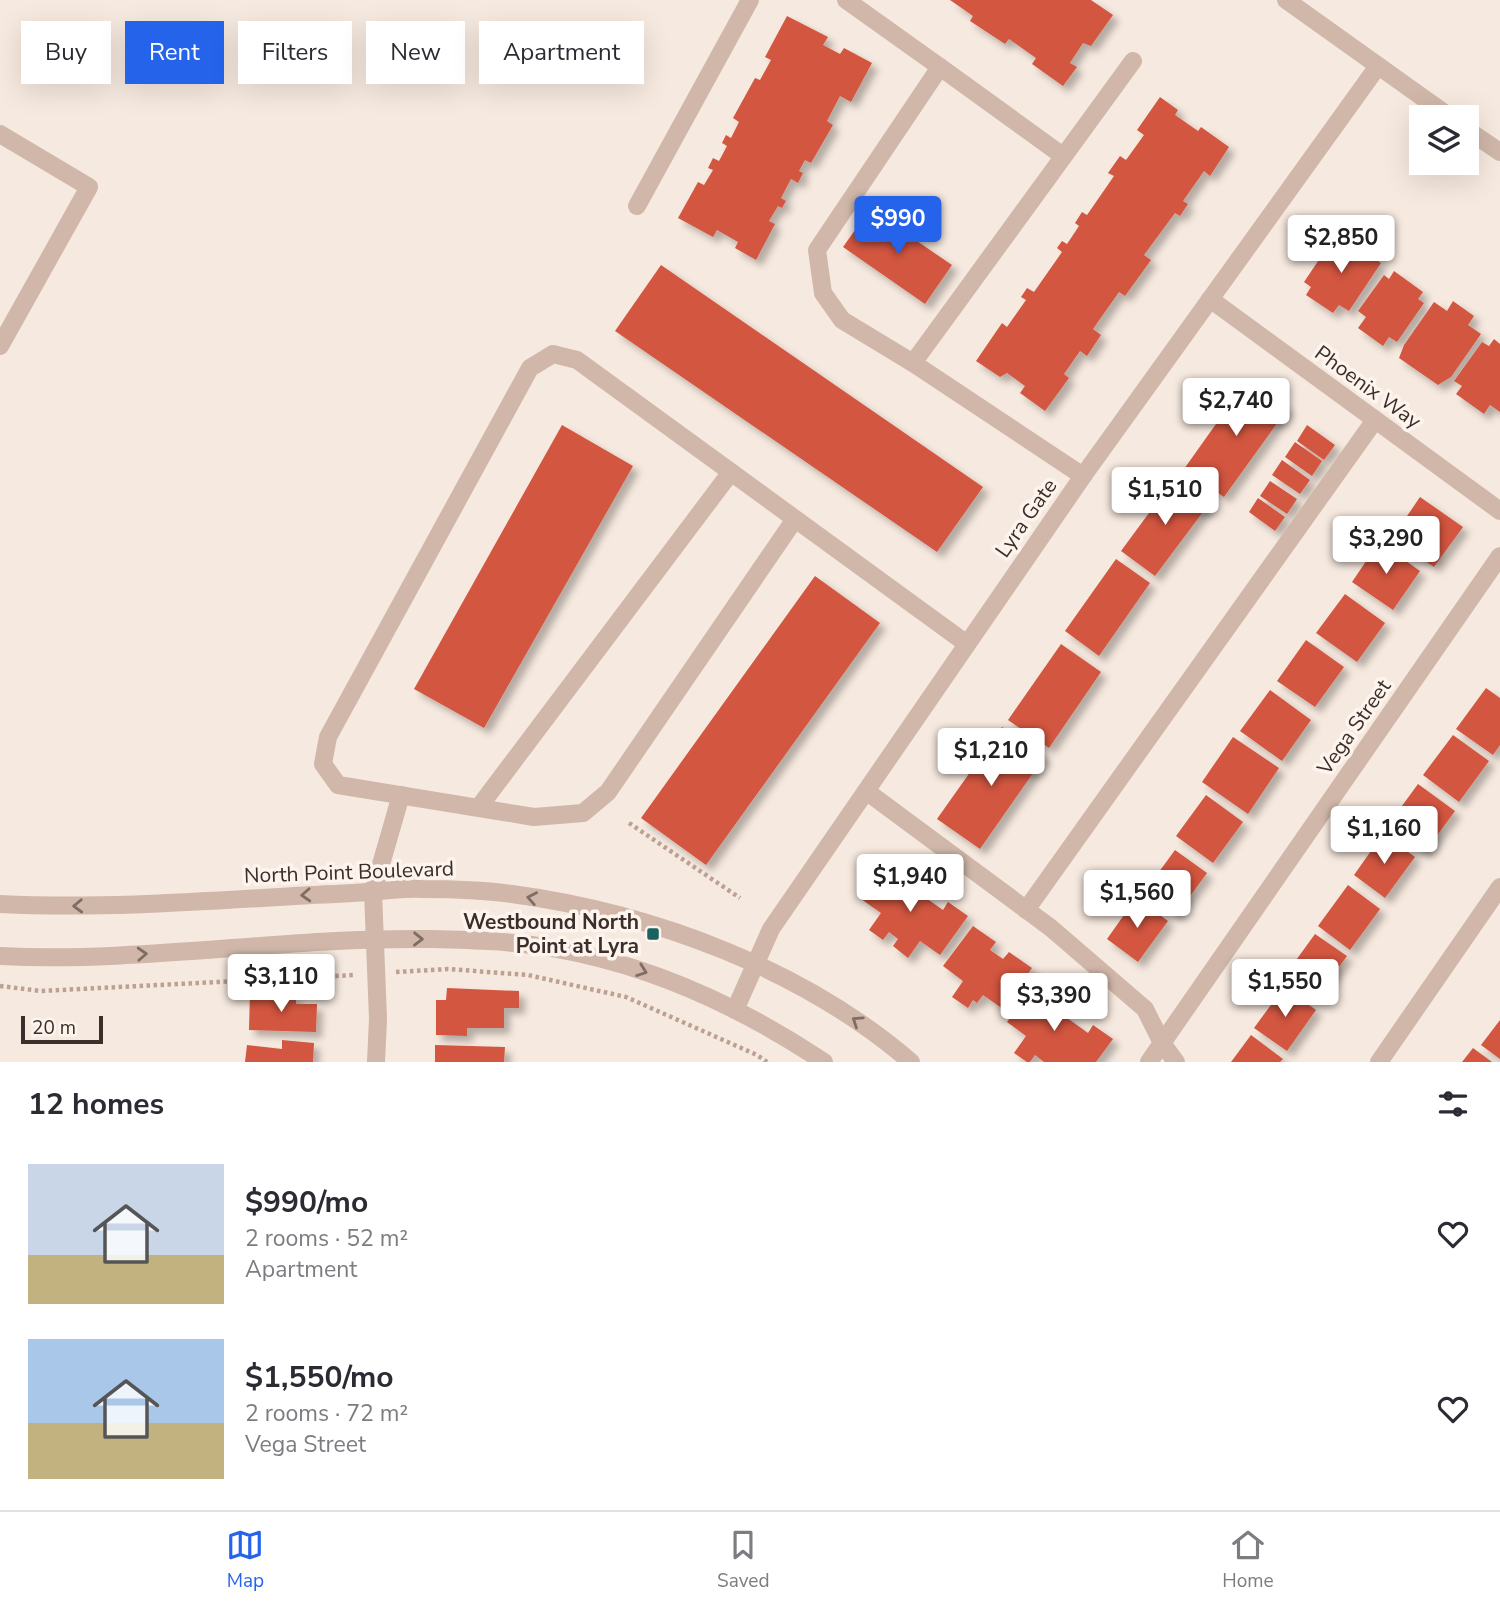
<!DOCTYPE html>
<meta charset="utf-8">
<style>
:root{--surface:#fff;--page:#f7f7f7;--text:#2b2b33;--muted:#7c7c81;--line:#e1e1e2;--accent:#2563eb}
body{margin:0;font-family:"Nunito Sans",sans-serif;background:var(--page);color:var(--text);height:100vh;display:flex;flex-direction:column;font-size:26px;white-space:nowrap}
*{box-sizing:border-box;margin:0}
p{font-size:23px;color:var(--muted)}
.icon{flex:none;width:38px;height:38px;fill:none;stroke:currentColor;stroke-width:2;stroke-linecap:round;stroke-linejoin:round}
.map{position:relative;height:1062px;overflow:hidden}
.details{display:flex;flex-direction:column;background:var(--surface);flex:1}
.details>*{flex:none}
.top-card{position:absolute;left:21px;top:21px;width:700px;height:63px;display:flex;gap:14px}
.controls{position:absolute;left:1409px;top:105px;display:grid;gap:14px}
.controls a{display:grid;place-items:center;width:70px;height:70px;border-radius:0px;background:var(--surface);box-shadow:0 7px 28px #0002;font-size:35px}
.scale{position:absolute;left:21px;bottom:18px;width:82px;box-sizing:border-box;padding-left:7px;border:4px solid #3c2e2a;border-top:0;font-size:19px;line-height:24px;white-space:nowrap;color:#3c2e2a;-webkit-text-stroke:5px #fcf4ed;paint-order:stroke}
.price{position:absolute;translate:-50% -60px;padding:0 16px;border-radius:7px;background:#fff;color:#222;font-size:23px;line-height:46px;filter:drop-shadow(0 2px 4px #0008)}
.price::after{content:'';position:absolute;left:50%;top:42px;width:21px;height:16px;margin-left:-10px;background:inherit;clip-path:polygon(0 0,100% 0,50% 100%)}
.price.selected{background:var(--accent);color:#fff}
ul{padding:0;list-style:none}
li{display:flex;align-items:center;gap:21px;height:175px;padding:0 28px}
li span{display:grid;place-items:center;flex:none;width:196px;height:140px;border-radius:0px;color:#555}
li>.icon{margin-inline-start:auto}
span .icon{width:84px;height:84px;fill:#fffc;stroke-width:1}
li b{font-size:30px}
h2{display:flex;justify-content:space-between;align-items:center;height:84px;padding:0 28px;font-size:30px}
.tag{padding:0 24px;border-radius:0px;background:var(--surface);box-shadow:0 7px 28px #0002;font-size:24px;line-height:63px}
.tag.selected{background:var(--accent);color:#fff}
.tabs{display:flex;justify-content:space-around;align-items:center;height:98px;border-top:2px solid var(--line);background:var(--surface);font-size:19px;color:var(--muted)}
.tabs a{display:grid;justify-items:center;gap:4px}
.tabs .selected{color:var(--accent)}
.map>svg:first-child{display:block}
</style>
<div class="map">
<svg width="1500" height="1062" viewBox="0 0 1500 1062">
<defs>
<filter id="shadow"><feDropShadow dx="6" dy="6" stdDeviation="3.5" flood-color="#0004"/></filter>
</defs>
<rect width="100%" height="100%" fill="#f6e9df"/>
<g fill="#d35640" filter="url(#shadow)">
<path d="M 950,0 L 1091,0 L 1113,15 L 1091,46 L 1083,43 L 1070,63 L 1077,67 L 1063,86 L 1032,64 L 1036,58 L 1009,39 L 1005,44 L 970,21 L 973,16 Z"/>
<path d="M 787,16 L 828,37 L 823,45 L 840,54 L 844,48 L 872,63 L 851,102 L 840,96 L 827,121 L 833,125 L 811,163 L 805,160 L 799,171 L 803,173 L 798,183 L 791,179 L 781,198 L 786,201 L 782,208 L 778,206 L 769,221 L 775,224 L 756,260 L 735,248 L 738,242 L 717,230 L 713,237 L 678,218 L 698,182 L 704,185 L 713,170 L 708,168 L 713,158 L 719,161 L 727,146 L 722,143 L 726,135 L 731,138 L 739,122 L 733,118 L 755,78 L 760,80 L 771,60 L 765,57 Z"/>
<path d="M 1160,97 L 1178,110 L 1175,115 L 1198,131 L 1201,127 L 1229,147 L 1210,176 L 1204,171 L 1183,201 L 1188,204 L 1180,216 L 1175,213 L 1144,255 L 1151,260 L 1125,296 L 1119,292 L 1093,329 L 1101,335 L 1087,356 L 1080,351 L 1064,374 L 1069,378 L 1045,411 L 1020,393 L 1025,386 L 1007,373 L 1000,377 L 976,361 L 1002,323 L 1007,327 L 1026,300 L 1021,297 L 1027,288 L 1034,292 L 1062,252 L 1057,248 L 1062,241 L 1067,244 L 1079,226 L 1075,223 L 1082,212 L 1087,215 L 1114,176 L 1108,173 L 1120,156 L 1126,160 L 1144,135 L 1137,130 Z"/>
<path d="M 870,209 L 952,265 L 925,304 L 843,247 Z"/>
<path d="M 1337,233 L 1381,263 L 1349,311 L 1339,305 L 1333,313 L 1306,295 L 1311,287 L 1304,282 Z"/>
<path d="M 661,265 L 983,487 L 937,552 L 615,331 Z"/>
<path d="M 1394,271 L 1423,292 L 1418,299 L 1424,303 L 1397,342 L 1389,337 L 1383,346 L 1358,328 L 1366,317 L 1358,311 L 1384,275 L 1389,279 Z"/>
<path d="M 1453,301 L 1474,316 L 1468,325 L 1481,334 L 1451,377 L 1438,385 L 1399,358 L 1404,345 L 1434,302 L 1447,311 Z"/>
<path d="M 1494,339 L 1500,344 L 1500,412 L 1490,405 L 1484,414 L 1456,394 L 1462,386 L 1454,381 L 1482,342 L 1489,346 Z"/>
<path d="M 1248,379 L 1288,408 L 1224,497 L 1184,469 Z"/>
<path d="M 562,425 L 633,466 L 484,728 L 414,689 Z"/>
<path d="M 1307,425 L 1335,445 L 1324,460 L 1297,441 Z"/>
<path d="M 1295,442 L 1322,461 L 1312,476 L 1285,457 Z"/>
<path d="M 1282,460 L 1310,480 L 1300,494 L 1272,475 Z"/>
<path d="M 1174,479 L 1209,504 L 1155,576 L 1121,551 Z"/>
<path d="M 1270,481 L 1297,499 L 1287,514 L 1260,496 Z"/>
<path d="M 1420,497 L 1463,527 L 1434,567 L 1392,538 Z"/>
<path d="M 1258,498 L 1285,517 L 1275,531 L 1249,512 Z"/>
<path d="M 1379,542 L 1420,571 L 1393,610 L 1352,582 Z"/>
<path d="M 1116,559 L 1150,583 L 1099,656 L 1065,631 Z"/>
<path d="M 815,576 L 880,623 L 706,865 L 641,818 Z"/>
<path d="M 1345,594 L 1385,623 L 1357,662 L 1316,633 Z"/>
<path d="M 1306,640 L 1344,667 L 1315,707 L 1277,681 Z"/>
<path d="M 1061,644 L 1101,672 L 1049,748 L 1008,720 Z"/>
<path d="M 1486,688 L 1500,698 L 1500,745 L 1493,755 L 1456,729 Z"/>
<path d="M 1270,690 L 1311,720 L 1282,761 L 1240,731 Z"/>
<path d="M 1002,727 L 1045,756 L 980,849 L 937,819 Z"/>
<path d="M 1453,735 L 1489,761 L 1459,802 L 1423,775 Z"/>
<path d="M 1233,737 L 1279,768 L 1248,814 L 1202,782 Z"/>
<path d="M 1418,784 L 1455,811 L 1425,852 L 1388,825 Z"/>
<path d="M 1206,795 L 1243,822 L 1213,863 L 1176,836 Z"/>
<path d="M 1383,834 L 1415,857 L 1385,898 L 1354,875 Z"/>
<path d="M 1175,850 L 1207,873 L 1177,914 L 1145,891 Z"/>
<path d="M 889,860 L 909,874 L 903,882 L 943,910 L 948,902 L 968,916 L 940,955 L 920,941 L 908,958 L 893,946 L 898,939 L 889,932 L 883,940 L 869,930 L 881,913 L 861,899 Z"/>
<path d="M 1348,885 L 1380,909 L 1350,950 L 1318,926 Z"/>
<path d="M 1136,898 L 1168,921 L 1138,962 L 1107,939 Z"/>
<path d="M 973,926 L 996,942 L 990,950 L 1003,959 L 1009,952 L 1032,968 L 1003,1009 L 983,995 L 977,1003 L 973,1000 L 968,1008 L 952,997 L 963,981 L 943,966 Z"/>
<path d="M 1315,934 L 1347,956 L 1317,997 L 1286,974 Z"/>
<path d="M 1035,983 L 1054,997 L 1049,1005 L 1088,1033 L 1093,1025 L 1113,1039 L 1096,1062 L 1044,1062 L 1035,1055 L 1030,1062 L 1027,1062 L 1014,1053 L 1026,1036 L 1007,1022 Z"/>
<path d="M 1284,987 L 1316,1010 L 1287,1051 L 1254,1028 Z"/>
<path d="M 447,988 L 519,991 L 519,1008 L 504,1008 L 504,1028 L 467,1028 L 467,1036 L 436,1035 L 436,1000 L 446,1000 Z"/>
<path d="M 250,993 L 296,995 L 296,1004 L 317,1004 L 316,1032 L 249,1030 Z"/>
<path d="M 1500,1020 L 1500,1059 L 1481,1045 Z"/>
<path d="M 1251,1035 L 1283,1059 L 1280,1062 L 1231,1062 Z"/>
<path d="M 282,1040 L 314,1043 L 313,1062 L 245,1062 L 247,1045 L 282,1049 Z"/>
<path d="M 435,1045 L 505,1047 L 504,1062 L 435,1062 Z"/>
<path d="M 1473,1048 L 1492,1062 L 1462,1062 Z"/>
</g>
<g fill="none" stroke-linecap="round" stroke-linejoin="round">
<g stroke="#bca193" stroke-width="4.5" stroke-dasharray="3.5 3.5" stroke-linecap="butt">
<path d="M 629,823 L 740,898"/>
<path d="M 396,972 L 448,969 L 528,975 L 626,997 L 757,1055 L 767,1062"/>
<path d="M 0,986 L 41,991 L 355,975"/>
</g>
<g stroke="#d0b7a9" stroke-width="18">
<path d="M 846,0 L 940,67"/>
<path d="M 1286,0 L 1450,117"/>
<path d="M 1466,129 L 1500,152"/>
<path d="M 0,134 L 89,187 L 0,346"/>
<path d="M 637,206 L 750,0"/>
<path d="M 1210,299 L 1500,511"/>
<path d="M 913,363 L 842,320 L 823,293 L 817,250 L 940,67 L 1063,156"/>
<path d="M 1083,476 L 913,363 L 1133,61"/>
<path d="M 795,519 L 608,792 L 583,813 L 534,817 L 338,785 L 323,764 L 328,737 L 530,368 L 553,354 L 577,360 L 934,620 L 967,644"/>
<path d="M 866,791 L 1051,928 L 1145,1009 L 1162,1043 L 1176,1062"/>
<path d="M 479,807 L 731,472"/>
<path d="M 0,904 C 104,909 208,901 312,895 C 334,894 357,893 380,891 C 394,890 408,888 422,889 C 452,889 483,890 512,894 C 653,913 803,969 911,1062"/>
<path d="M 1026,910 L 1375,420"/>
<path d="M 0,956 C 143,963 286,937 430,939 C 472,940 515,941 557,949 C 652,966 743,1008 824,1062"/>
<path d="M 735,1010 L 771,929 L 1083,476 L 1378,66"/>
<path d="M 376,1062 L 378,1019 L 373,892 L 401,795"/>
<path d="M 1149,1062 L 1500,556"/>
<path d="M 1379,1062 L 1500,887"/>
</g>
</g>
<defs><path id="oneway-chevron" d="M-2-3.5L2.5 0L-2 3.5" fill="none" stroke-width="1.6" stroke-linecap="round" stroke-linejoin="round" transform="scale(1.75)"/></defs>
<g stroke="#7f6c63">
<use href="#oneway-chevron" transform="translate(306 895) rotate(177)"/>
<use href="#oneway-chevron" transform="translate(532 898) rotate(-169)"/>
<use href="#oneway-chevron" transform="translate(78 906) rotate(178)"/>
<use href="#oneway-chevron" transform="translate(418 939) rotate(1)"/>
<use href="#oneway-chevron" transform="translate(142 954) rotate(-3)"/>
<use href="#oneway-chevron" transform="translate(642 971) rotate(20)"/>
<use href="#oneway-chevron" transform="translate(857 1021) rotate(-146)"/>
</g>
<rect fill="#1a6361" stroke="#fcf4ed" stroke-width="2.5" x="646" y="927" width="14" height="14" rx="3.5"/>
<g text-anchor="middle" stroke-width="7" stroke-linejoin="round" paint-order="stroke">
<g font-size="21" fill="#3c2e2a" stroke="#fcf4ed">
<text transform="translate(1368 387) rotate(36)" y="7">Phoenix Way</text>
<text transform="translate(1026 518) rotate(-55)" y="7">Lyra Gate</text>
<text transform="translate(1354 727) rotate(-55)" y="7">Vega Street</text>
<text transform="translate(349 872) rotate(-2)" y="7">North Point Boulevard</text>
</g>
<g font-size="21" font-weight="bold" fill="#3c2e2a" stroke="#fcf4ed" text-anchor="end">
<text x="639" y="929">Westbound North<tspan x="639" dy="24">Point at Lyra</tspan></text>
</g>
</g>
</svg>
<div class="controls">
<a><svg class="icon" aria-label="layers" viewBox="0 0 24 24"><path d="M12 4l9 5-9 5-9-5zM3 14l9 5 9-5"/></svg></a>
</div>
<div class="scale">20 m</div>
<b class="price selected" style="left:898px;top:256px">$990</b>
<b class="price" style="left:1341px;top:275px">$2,850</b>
<b class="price" style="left:1236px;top:438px">$2,740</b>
<b class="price" style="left:1165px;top:527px">$1,510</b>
<b class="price" style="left:1386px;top:576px">$3,290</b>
<b class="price" style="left:991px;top:788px">$1,210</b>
<b class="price" style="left:1384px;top:866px">$1,160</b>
<b class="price" style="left:910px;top:914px">$1,940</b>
<b class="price" style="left:1137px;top:930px">$1,560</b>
<b class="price" style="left:281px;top:1014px">$3,110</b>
<b class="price" style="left:1285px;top:1019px">$1,550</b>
<b class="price" style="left:1054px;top:1033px">$3,390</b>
<div class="top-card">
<a class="tag">Buy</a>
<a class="tag selected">Rent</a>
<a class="tag">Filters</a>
<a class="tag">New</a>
<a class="tag">Apartment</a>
</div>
</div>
<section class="details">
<h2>12 homes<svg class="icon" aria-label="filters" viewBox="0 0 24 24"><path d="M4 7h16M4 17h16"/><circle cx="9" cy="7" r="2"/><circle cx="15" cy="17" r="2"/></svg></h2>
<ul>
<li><span style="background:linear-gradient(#c9d6e8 65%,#c2b280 0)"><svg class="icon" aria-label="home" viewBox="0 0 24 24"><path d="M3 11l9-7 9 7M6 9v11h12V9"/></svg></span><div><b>$990/mo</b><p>2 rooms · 52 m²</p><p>Apartment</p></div><svg class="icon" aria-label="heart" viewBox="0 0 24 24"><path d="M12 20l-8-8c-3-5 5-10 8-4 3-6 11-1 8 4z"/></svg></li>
<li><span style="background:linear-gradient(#a9c7e8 60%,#c2b280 0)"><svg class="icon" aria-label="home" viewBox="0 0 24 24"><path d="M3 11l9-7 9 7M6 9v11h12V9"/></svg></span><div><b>$1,550/mo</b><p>2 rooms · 72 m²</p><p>Vega Street</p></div><svg class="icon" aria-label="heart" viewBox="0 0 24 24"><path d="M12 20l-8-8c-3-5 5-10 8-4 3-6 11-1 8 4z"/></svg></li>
</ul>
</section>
<nav class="tabs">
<a class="selected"><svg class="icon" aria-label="map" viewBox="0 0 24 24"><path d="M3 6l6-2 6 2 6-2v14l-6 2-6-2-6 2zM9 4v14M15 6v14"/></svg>Map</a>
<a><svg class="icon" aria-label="saved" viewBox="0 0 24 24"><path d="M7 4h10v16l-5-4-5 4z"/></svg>Saved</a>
<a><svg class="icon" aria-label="home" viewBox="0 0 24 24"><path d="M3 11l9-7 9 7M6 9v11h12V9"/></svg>Home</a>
</nav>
